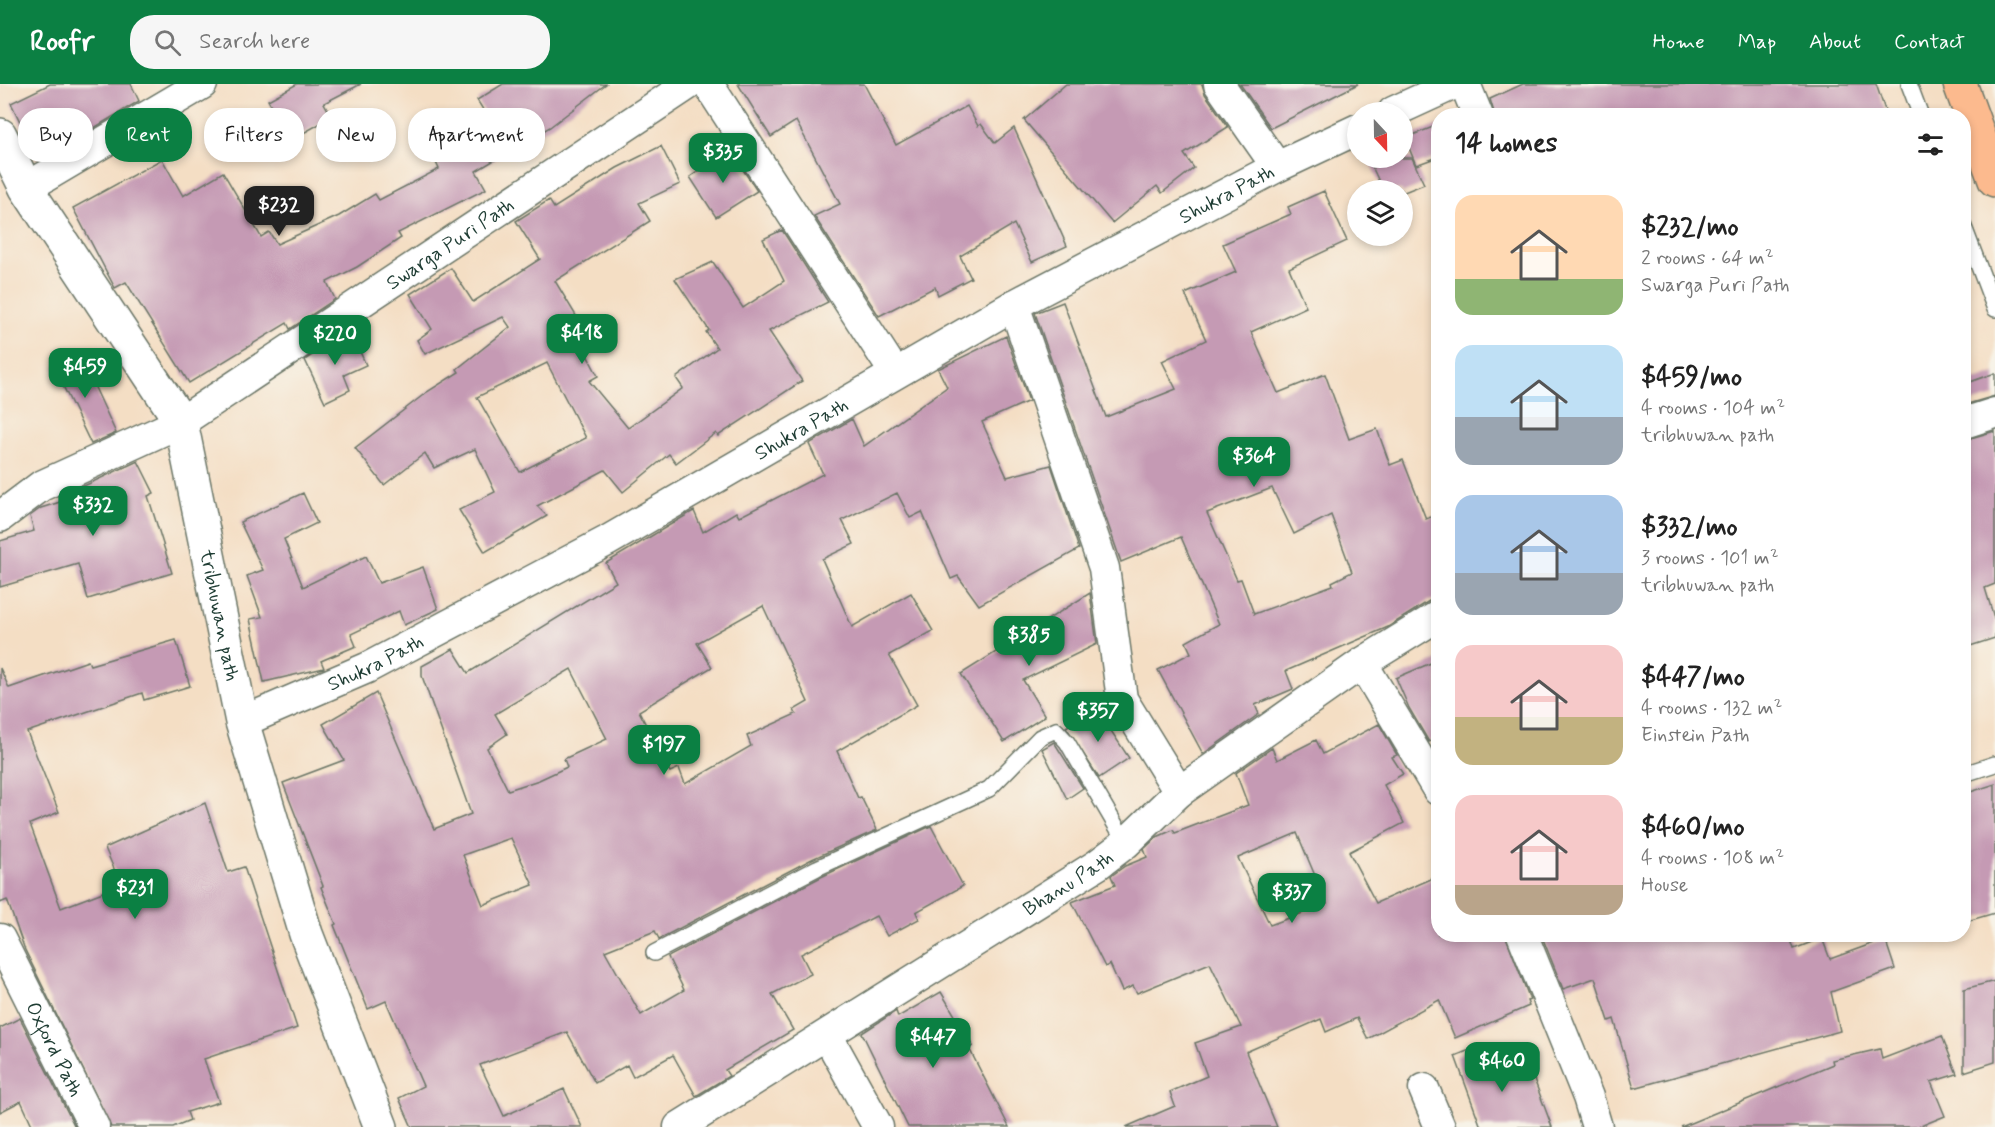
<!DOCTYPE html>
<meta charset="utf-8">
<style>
:root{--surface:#fff;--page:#f6f6f6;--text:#222;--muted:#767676;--accent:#0b8043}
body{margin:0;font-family:Mynerve,sans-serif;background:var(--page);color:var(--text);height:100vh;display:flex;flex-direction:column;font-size:22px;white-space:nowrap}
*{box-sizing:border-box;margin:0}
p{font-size:20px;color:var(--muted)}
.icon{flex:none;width:33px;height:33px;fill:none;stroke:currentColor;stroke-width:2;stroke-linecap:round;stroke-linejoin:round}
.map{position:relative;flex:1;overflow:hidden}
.sheet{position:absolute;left:1431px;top:24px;width:540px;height:834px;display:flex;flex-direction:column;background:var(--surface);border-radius:24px;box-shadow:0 3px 9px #0003}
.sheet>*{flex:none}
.top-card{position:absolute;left:18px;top:24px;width:570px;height:54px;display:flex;gap:12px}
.needle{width:39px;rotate:158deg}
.controls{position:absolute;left:1347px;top:18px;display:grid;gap:12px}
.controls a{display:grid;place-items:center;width:66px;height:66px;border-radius:50%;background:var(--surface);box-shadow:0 3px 9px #0003;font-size:30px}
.price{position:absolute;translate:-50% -51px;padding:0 14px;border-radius:12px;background:var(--accent);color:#fff;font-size:20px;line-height:39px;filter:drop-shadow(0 2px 3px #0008)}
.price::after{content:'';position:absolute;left:50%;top:36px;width:18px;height:14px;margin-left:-9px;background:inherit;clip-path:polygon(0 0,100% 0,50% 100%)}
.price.on{background:#222;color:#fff}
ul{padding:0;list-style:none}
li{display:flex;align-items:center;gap:18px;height:150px;padding:0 24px}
li span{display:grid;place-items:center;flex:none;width:168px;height:120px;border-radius:18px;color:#555}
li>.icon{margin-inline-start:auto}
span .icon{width:72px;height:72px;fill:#fffc;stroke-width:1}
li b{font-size:26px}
h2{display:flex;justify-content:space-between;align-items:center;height:72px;padding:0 24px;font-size:26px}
.chip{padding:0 21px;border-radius:24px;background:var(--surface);box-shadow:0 3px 9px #0003;font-size:21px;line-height:54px}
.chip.on{background:var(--accent);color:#fff}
header{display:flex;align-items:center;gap:36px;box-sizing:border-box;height:84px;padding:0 30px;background:var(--accent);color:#fff}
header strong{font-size:28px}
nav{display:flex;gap:33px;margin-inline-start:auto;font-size:21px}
.search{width:420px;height:54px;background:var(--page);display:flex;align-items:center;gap:15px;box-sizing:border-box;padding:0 21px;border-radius:24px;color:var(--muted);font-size:22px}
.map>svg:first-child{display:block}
</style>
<header>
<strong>Roofr</strong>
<div class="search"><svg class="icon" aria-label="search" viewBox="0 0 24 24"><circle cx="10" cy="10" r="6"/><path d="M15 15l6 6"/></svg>Search here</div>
<nav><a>Home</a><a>Map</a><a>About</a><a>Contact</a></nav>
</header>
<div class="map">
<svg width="1995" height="1043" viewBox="0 0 1995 1043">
<rect width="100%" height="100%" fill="#f7f3e8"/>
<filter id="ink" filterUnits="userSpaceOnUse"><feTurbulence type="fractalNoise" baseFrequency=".0167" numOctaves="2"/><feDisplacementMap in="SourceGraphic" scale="12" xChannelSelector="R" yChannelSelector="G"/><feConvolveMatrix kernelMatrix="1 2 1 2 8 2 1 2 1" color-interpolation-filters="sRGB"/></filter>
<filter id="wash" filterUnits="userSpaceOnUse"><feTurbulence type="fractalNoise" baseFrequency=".008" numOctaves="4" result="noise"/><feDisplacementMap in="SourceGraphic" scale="24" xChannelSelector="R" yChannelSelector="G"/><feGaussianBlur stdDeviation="1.35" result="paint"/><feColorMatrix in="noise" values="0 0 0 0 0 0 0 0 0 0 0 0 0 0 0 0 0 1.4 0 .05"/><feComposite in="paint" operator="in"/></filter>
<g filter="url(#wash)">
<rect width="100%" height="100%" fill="#f4dec4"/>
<g id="blocks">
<g fill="#c59ab4" fill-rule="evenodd">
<path d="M 50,0 L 131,0 L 139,17 L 39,77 L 11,19 Z"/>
<path d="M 297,0 L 361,0 L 324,19 L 332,33 L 291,56 L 268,16 Z"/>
<path d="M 503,0 L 606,0 L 550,43 L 476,87 L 486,105 L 398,149 L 401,154 L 357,183 L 327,198 L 335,215 L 290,245 L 287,239 L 189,299 L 126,198 L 115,204 L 73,124 L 162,75 L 183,112 L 223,88 L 261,153 L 269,148 L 277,160 L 339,132 L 375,110 L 379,116 L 439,85 L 433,72 L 492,40 L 477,16 Z"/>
<path d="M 738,0 L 864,0 L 896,61 L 967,22 L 978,42 L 981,40 L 995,59 L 1014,44 L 1067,162 L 1032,178 L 1014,140 L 960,172 L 971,194 L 938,211 L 935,203 L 879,232 L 814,132 L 840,120 L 796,37 L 771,53 Z"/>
<path d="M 1066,0 L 1202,0 L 1205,10 L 1228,43 L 1184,70 L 1194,84 L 1162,109 L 1157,102 L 1112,139 L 1024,36 Z"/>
<path d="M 1240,0 L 1358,0 L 1271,44 Z"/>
<path d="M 1523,0 L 1876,0 L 1887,32 L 1495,32 L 1490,15 Z"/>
<path d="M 1438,41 L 1438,73 L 1416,81 L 1405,54 Z"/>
<path d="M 661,62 L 680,100 L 639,119 L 650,137 L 555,197 L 584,245 L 576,250 L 598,292 L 589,297 L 628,344 L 683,304 L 676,294 L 717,264 L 706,248 L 709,246 L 675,195 L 713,178 L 743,224 L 784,197 L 763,155 L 782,146 L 828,218 L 769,247 L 802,297 L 718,352 L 716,349 L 676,379 L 669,370 L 623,408 L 605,386 L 537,422 L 547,432 L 485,468 L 459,426 L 495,408 L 475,365 L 434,384 L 425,369 L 384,401 L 355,364 L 427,308 L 459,288 L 457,285 L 510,243 L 503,233 L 425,270 L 417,256 L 432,245 L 410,210 L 451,184 L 473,218 L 540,175 L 516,137 L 549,116 L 554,124 L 617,84 ZM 547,279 L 586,354 L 520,388 L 477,313 Z"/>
<path d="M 730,66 L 757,107 L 716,133 L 690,93 Z"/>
<path d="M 1368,74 L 1412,74 L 1424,100 L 1402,109 L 1402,106 L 1383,106 Z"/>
<path d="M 1324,107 L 1347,157 L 1289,184 L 1306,223 L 1251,248 L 1278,309 L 1325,290 L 1349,355 L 1377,345 L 1390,381 L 1403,376 L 1426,435 L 1438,430 L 1438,515 L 1429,517 L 1388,543 L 1286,587 L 1293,605 L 1255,621 L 1259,630 L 1203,670 L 1158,586 L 1191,569 L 1186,558 L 1219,540 L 1181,453 L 1121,478 L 1035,229 L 1063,218 L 1106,333 L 1176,305 L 1162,277 L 1206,256 L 1185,210 L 1236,188 L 1223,160 L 1291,130 L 1288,123 ZM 1272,404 L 1294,450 L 1331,431 L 1352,488 L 1332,498 L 1333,501 L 1254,530 L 1241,495 L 1237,496 L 1207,429 Z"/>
<path d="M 350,246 L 366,281 L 344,291 L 350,306 L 325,318 L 305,276 Z"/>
<path d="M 1006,252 L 1029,317 L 982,338 L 1007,393 L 1051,381 L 1079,465 L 979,521 L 958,492 L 951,495 L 922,428 L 910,434 L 897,409 L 842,436 L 854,460 L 822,475 L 852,543 L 911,509 L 933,547 L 889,571 L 917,621 L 837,667 L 858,714 L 861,713 L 877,746 L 812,775 L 659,855 L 655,847 L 605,867 L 641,931 L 684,906 L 668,873 L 821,793 L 931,742 L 963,802 L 916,828 L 919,835 L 887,852 L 876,832 L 801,870 L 811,890 L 772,910 L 793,946 L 725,986 L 729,992 L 696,1012 L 673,971 L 633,993 L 627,981 L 595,999 L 567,948 L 480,981 L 504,1032 L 564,1005 L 582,1043 L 412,1043 L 399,1014 L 423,1002 L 386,917 L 368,925 L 334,841 L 336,840 L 321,803 L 323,802 L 283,699 L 344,676 L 323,640 L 376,609 L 434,745 L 471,730 L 422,592 L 422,582 L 453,565 L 468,589 L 616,498 L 606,479 L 690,429 L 694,427 L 703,448 L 736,428 L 739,433 L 823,390 L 809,360 L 852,335 L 864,362 L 947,303 L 938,285 ZM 763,522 L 808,618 L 794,626 L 796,630 L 747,652 L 751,662 L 685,700 L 679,684 L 670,688 L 639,627 L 712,583 L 697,559 ZM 571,585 L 607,655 L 564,675 L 567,683 L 539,696 L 508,706 L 487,664 L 507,650 L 495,630 ZM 511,754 L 533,801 L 483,821 L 463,771 Z"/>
<path d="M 80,271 L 116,349 L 91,360 L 54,283 Z"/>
<path d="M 1995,289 L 1995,312 L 1964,321 L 1964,300 Z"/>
<path d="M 1995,347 L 1995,500 L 1985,504 L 1995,537 L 1995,554 L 1964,564 L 1964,356 Z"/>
<path d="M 138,377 L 154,409 L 148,412 L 172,489 L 88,515 L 78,480 L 0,503 L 0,457 L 34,447 L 30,432 L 41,424 L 76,413 L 73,407 Z"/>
<path d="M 303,409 L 317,439 L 284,455 L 303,503 L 366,472 L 379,499 L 423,483 L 438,525 L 404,541 L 399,527 L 351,550 L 356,562 L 321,577 L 324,584 L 264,598 L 250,535 L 262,533 L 247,492 L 263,486 L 240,438 Z"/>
<path d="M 1090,509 L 1097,560 L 1023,596 L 1045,632 L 1004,658 L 961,590 Z"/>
<path d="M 176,556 L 190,602 L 144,616 L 142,609 L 27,648 L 59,728 L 30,740 L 61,824 L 121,801 L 105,764 L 205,719 L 228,788 L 244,783 L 297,944 L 204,975 L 219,1018 L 187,1028 L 190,1036 L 173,1043 L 111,1043 L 25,866 L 7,816 L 0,819 L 0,584 L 9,604 L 88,577 L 90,581 Z"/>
<path d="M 1438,576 L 1438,654 L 1429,658 L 1409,624 L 1396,594 Z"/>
<path d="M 1096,624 L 1129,674 L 1099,694 L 1066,643 Z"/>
<path d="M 1379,640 L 1397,671 L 1392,673 L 1403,690 L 1384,701 L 1404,739 L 1349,768 L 1376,819 L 1438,792 L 1438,850 L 1505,850 L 1530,916 L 1527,917 L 1529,922 L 1455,954 L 1439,916 L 1368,955 L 1357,934 L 1326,948 L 1321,935 L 1246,968 L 1277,1043 L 1126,1043 L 1175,1022 L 1170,1008 L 1207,992 L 1195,959 L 1241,943 L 1210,879 L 1137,909 L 1133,902 L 1122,907 L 1110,880 L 1105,883 L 1072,818 L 1115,801 L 1111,792 L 1125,782 L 1147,773 L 1144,765 L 1157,753 L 1173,746 L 1175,749 L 1248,721 L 1236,689 L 1272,664 L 1277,676 L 1316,656 L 1323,670 ZM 1297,749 L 1327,820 L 1270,841 L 1238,774 Z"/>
<path d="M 1054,658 L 1083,704 L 1067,715 L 1042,665 Z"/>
<path d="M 1995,700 L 1995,829 L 1964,838 L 1964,710 Z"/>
<path d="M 1541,850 L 1789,850 L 1794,865 L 1822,854 L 1830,875 L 1885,855 L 1895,885 L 1831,908 L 1840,947 L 1634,1004 L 1614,935 L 1609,937 L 1595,894 L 1563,905 Z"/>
<path d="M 1995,897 L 1995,978 L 1964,988 L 1964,905 Z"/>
<path d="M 941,908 L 973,962 L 969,964 L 1009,1043 L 908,1043 L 862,949 L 896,927 L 898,933 Z"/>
<path d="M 20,934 L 75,1043 L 33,1043 L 21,1017 L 0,1028 L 0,944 Z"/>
<path d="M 1942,952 L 1957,990 L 1931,998 L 1945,1032 L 1918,1043 L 1681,1043 L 1833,980 L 1832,976 L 1880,965 L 1882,975 Z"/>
<path d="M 1482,961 L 1495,992 L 1528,979 L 1552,1043 L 1481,1043 L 1455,972 Z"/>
</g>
</g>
</g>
<g filter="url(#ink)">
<use href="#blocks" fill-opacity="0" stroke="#6a7566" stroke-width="1.5"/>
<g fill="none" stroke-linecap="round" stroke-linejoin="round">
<g stroke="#6a7566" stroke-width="18">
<g id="service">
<path d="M 1909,0 L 1921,32"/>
<path d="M 1964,143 L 1995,225"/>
<path d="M 1964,690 L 1995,680"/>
<path d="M 654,869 L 817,784 L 989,705 L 1040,653 L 1056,646 L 1067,658 L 1126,759"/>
</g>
</g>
<g stroke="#6a7566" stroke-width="33">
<g id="minor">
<path d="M 708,0 L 895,289"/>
<path d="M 1219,0 L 1277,83"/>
<path d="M 1465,0 L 1478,32"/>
<path d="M 1393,28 L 1454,0"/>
<path d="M 26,104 L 202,0"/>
<path d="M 1014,221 L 1104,484 L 1122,615 L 1179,708"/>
<path d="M 1964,339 L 1995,329"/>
<path id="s1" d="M 0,433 L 41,402 L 181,338 L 689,0"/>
<path d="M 1362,579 L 1438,706"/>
<path id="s2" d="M 242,638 L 367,584 L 607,457 L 1014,221 L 1277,83 L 1358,45"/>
<path d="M 1522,850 L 1588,1013 L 1597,1043"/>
<path id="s3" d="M 0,855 L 94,1043"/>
<path d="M 827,951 L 878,1043"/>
<path d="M 1424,1005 L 1440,1043"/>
<path id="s4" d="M 679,1043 L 1097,781 L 1126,759 L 1179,708 L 1362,579 L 1438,532"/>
</g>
</g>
<g stroke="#6a7566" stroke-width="36">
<g id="tertiary">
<path id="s5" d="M 0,51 L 26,104 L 181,338 L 242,638 L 306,850 L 381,1043"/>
</g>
</g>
<g stroke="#6a7566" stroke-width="36">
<path id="trunk" d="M 1960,0 L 1995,96"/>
</g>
<use href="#service" stroke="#fff" stroke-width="15"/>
<use href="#minor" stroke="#fff" stroke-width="30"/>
<use href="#tertiary" stroke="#fff" stroke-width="33"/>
<use href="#trunk" stroke="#fcba8e" stroke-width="33"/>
</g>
</g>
<g text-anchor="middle" stroke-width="4.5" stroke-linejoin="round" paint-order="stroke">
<g font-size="20" fill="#1f3d34" stroke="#f7f3e8">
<text dy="7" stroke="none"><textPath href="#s2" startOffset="1118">Shukra Path</textPath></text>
<text dy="7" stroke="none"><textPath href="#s1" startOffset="528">Swarga Puri Path</textPath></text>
<text dy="7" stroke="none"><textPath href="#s2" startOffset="632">Shukra Path</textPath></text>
<text dy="7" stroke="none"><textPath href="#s5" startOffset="537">tribhuwan path</textPath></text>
<text dy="7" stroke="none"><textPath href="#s2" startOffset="146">Shukra Path</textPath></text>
<text dy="7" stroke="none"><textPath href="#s4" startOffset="459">Bhanu Path</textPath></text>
<text dy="7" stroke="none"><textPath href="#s3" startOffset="123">Oxford Path</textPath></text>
</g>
</g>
</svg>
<div class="controls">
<a><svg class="needle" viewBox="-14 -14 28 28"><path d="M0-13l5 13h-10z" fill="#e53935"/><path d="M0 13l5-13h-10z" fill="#767676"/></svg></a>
<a><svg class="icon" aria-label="layers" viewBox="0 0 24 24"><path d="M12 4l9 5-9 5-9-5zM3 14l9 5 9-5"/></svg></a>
</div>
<b class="price" style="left:723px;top:100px">$335</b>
<b class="price on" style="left:279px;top:153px">$232</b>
<b class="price" style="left:582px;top:281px">$418</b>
<b class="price" style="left:335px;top:282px">$220</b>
<b class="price" style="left:85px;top:315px">$459</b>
<b class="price" style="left:1254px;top:404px">$364</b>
<b class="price" style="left:93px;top:453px">$332</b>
<b class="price" style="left:1029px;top:583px">$385</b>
<b class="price" style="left:1098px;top:659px">$357</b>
<b class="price" style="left:664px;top:692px">$197</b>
<b class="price" style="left:135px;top:836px">$231</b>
<b class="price" style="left:1292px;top:840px">$337</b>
<b class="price" style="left:933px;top:985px">$447</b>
<b class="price" style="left:1502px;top:1009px">$460</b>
<div class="top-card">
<a class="chip">Buy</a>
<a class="chip on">Rent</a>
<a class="chip">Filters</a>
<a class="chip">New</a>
<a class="chip">Apartment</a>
</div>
<section class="sheet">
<h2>14 homes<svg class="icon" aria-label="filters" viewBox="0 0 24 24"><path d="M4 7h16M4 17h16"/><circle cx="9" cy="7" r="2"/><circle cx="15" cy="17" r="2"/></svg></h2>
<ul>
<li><span style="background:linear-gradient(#ffd9b3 70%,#8fb573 0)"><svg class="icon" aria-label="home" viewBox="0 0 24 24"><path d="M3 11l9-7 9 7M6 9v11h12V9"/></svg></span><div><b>$232/mo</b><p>2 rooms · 64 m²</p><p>Swarga Puri Path</p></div></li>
<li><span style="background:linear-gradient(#bfe0f5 60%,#9aa5b1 0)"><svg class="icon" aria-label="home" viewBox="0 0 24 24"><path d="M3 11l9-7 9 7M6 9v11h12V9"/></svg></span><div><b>$459/mo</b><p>4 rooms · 104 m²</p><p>tribhuwan path</p></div></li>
<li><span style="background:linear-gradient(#a9c7e8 65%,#9aa5b1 0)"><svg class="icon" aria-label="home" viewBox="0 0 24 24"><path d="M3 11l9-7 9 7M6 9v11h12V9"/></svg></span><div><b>$332/mo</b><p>3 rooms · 101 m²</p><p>tribhuwan path</p></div></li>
<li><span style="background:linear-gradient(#f6c9c9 60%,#c2b280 0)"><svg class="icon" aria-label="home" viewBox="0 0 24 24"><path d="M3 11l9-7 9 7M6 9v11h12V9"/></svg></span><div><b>$447/mo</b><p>4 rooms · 132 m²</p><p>Einstein Path</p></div></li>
<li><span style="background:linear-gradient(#f6c9c9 75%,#b9a48a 0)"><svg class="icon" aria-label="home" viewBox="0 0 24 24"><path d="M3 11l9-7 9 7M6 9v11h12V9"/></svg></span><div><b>$460/mo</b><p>4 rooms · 108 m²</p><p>House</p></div></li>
</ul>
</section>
</div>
